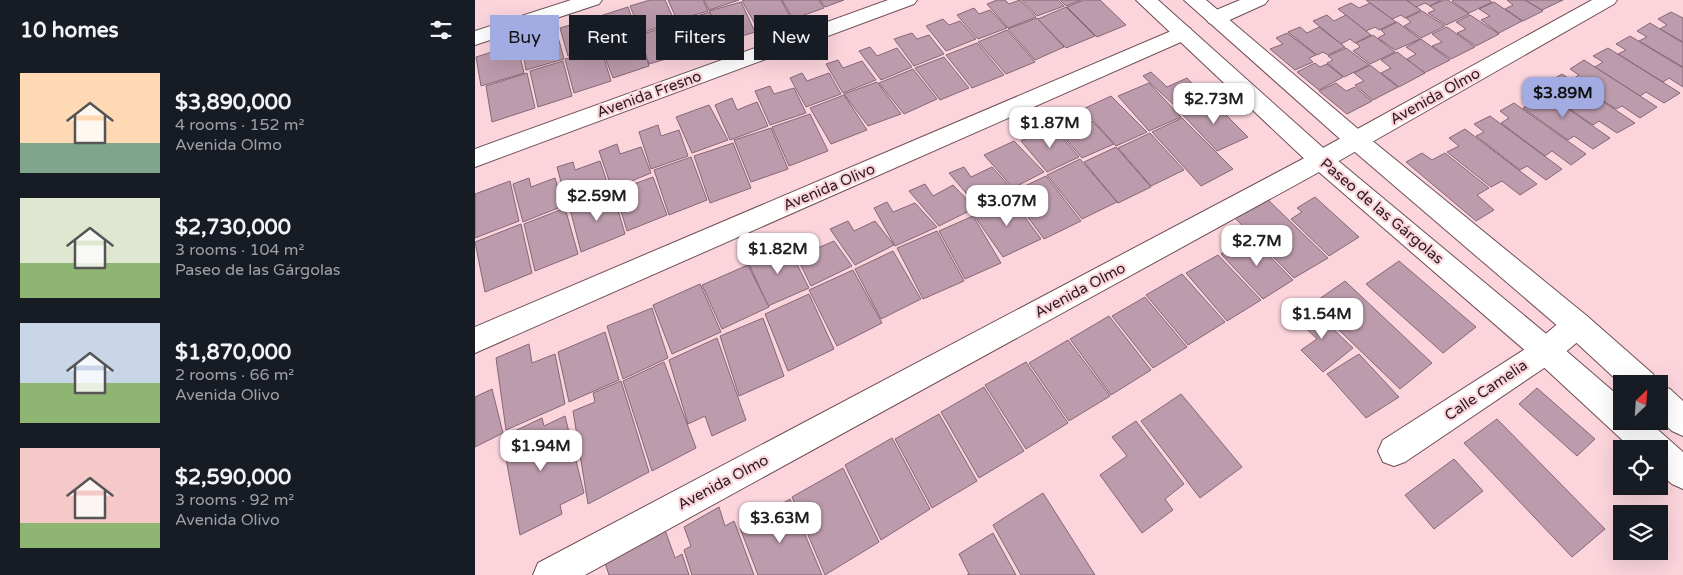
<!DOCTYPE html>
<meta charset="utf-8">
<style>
:root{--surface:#171b24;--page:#242831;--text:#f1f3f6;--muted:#9ea1a6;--accent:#a2ace2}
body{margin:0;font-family:"Varela Round",sans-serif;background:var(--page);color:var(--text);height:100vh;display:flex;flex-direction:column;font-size:19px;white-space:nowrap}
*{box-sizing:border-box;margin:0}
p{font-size:16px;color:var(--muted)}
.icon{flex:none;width:28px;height:28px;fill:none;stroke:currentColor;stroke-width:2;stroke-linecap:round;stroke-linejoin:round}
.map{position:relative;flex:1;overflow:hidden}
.drawer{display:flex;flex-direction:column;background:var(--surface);width:475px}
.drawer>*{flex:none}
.top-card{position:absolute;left:15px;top:15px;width:475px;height:45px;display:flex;gap:10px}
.needle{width:32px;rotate:25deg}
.fabs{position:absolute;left:1138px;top:375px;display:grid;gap:10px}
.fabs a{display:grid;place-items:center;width:55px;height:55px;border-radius:0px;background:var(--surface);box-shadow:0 5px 20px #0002;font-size:25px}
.price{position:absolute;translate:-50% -42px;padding:0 11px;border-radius:10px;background:#fff;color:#222;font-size:16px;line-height:32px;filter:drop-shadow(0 1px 2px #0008)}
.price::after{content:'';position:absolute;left:50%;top:30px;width:15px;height:11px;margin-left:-8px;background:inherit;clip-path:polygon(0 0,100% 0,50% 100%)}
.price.selected{background:var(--accent);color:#111}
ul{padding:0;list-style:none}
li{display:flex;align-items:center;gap:15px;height:125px;padding:0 20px}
li span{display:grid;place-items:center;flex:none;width:140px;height:100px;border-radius:0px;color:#555}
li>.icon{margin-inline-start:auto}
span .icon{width:60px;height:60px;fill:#fffc;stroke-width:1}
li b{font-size:21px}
h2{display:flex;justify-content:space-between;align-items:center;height:60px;padding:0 20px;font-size:21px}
.tag{padding:0 18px;border-radius:0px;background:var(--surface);box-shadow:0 5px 20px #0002;font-size:18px;line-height:45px}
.tag.selected{background:var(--accent);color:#111}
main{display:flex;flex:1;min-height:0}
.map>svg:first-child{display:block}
</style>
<main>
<section class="drawer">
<h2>10 homes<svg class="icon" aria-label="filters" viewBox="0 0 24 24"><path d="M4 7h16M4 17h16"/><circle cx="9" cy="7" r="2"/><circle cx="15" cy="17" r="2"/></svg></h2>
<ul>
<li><span style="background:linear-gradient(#ffd9b3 70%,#7fa58c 0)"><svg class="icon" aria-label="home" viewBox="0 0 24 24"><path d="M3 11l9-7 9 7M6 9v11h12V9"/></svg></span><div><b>$3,890,000</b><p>4 rooms · 152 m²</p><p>Avenida Olmo</p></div></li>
<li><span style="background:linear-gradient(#dfe7d0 65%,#8fb573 0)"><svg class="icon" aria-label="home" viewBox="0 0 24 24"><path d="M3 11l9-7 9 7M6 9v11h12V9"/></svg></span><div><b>$2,730,000</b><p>3 rooms · 104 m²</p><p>Paseo de las Gárgolas</p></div></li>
<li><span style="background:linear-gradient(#c9d6e8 60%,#8fb573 0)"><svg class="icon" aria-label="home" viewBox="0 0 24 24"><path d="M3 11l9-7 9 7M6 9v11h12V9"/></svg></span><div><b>$1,870,000</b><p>2 rooms · 66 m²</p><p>Avenida Olivo</p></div></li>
<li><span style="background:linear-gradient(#f6c9c9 75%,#8fb573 0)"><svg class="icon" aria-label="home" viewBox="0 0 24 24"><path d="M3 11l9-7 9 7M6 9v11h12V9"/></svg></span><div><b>$2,590,000</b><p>3 rooms · 92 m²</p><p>Avenida Olivo</p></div></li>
</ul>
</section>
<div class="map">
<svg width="1208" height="575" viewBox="0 0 1208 575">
<rect width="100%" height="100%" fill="#fbd4dc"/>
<g fill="#bc9bac" stroke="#866777">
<path d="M 175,0 L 190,0 L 200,22 L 166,33 L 155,6 Z"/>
<path d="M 193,0 L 228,0 L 233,11 L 202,20 Z"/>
<path d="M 229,0 L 264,0 L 234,10 Z"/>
<path d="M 270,0 L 306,0 L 317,20 L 284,31 L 267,1 Z"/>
<path d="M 307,0 L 344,0 L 349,8 L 318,19 Z"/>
<path d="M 345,0 L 369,0 L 350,7 Z"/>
<path d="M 522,0 L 530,0 L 534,4 L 545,0 L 561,17 L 533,28 L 512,4 Z"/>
<path d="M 547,0 L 583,0 L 589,6 L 562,16 Z"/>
<path d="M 585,0 L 606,0 L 591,6 Z"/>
<path d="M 609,0 L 625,0 L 651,25 L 622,37 L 592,7 Z"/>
<path d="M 891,0 L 931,0 L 946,10 L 930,18 L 926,15 L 917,19 Z"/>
<path d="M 932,0 L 966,0 L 955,6 L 950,3 L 941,7 Z"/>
<path d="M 969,0 L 973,0 L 994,14 L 971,25 L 953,13 L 960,10 L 955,6 Z"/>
<path d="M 979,0 L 1014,0 L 1017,2 L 994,13 L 977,1 Z"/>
<path d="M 1032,0 L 1050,0 L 1068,11 L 1048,21 L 1030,9 L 1038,5 Z"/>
<path d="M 1050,0 L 1088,0 L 1067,10 Z"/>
<path d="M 266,2 L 280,32 L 248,42 L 234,11 Z"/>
<path d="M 1019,2 L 1047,21 L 1024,33 L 1006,20 L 1015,16 L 1004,9 Z"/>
<path d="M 876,3 L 884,8 L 895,3 L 921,22 L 904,30 L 900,27 L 891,31 L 863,9 Z"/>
<path d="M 153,7 L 163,34 L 128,45 L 119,18 Z"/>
<path d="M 591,7 L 620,36 L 591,48 L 563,19 Z"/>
<path d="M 499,8 L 504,14 L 515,10 L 532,28 L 503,39 L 482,15 Z"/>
<path d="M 947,11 L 970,26 L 946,38 L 929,26 L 936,22 L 931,18 Z"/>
<path d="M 235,12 L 247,42 L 213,52 L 202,22 Z"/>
<path d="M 1196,12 L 1208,18 L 1208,42 L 1185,29 L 1192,25 L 1183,19 Z"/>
<path d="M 852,15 L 859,21 L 871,15 L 896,35 L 880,43 L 875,39 L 866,44 L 838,21 Z"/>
<path d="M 995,15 L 1024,34 L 1001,46 L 982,33 L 991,29 L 981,22 Z"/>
<path d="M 562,18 L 589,47 L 560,60 L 533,29 Z"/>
<path d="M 116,19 L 125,46 L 93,56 L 85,28 Z"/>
<path d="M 468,19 L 474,25 L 485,21 L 501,39 L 471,51 L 451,26 Z"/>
<path d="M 922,22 L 945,39 L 920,50 L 903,38 L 910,34 L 906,30 Z"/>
<path d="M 202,23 L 212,53 L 174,64 L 165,35 Z"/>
<path d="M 1175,23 L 1208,43 L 1208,67 L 1164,41 L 1172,37 L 1162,31 Z"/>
<path d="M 825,27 L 832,33 L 844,27 L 870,47 L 853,55 L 848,52 L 842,55 L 813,32 Z"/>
<path d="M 972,27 L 1000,47 L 976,59 L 957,46 L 967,42 L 957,34 Z"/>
<path d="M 532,30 L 560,62 L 531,74 L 503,42 Z"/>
<path d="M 82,33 L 89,59 L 51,70 L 46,43 Z"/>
<path d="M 437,33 L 442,39 L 454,35 L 469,54 L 439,66 L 419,39 Z"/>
<path d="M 812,33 L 841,55 L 834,58 L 838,62 L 820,70 L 795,49 L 808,44 L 801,38 Z"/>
<path d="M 898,35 L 920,52 L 895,64 L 878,51 L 885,47 L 881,43 Z"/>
<path d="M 164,36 L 174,66 L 138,78 L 126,47 Z"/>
<path d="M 1155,36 L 1208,68 L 1208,87 L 1194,78 L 1188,82 L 1143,54 L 1151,50 L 1141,44 Z"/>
<path d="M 946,39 L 975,60 L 949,73 L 932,59 L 941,54 L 931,47 Z"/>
<path d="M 502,43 L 529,75 L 497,88 L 471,55 Z"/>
<path d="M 42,44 L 49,73 L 6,86 L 1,57 Z"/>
<path d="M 395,47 L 402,56 L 422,48 L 437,67 L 406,80 L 384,51 Z"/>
<path d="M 126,48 L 136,81 L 99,93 L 90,59 Z"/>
<path d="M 871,48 L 894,65 L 869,77 L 852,63 L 858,60 L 853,56 Z"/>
<path d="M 1133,48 L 1205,93 L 1189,103 L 1171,92 L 1165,96 L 1120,67 L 1128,62 L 1118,56 Z"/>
<path d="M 922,52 L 950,73 L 924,87 L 906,73 L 916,68 L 906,60 Z"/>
<path d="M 469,57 L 494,88 L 465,100 L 440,68 Z"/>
<path d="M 363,60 L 368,68 L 387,61 L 401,80 L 368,93 L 351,64 Z"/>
<path d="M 1109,60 L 1182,107 L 1165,118 L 1147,106 L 1141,109 L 1096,80 L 1104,75 L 1095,69 Z"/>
<path d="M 88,61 L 97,96 L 63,107 L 55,71 Z"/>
<path d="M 840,63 L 845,67 L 852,64 L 868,77 L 844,90 L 822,72 Z"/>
<path d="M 895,65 L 923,87 L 898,100 L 880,85 L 889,81 L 879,73 Z"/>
<path d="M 438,69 L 462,99 L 429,114 L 404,83 Z"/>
<path d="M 676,72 L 692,87 L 712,78 L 730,97 L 702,108 L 668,76 Z"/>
<path d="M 52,73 L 60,108 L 17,122 L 11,86 Z"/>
<path d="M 327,73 L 332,81 L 354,73 L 366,94 L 331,107 L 315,78 Z"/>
<path d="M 1087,74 L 1160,123 L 1142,133 L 1124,121 L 1118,125 L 1073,94 L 1081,89 L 1072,83 Z"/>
<path d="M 402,82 L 426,114 L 393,126 L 369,94 Z"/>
<path d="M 674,83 L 706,117 L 674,131 L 643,96 Z"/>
<path d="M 861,83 L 871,91 L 880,87 L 897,101 L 872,114 L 844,91 Z"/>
<path d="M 295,86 L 299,94 L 319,88 L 331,113 L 295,125 L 280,91 Z"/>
<path d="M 1063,88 L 1135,138 L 1118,149 L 1099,136 L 1093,140 L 1048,108 L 1057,103 L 1047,97 Z"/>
<path d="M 369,95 L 392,130 L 356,144 L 335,108 Z"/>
<path d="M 636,96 L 672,132 L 641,146 L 608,109 Z"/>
<path d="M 257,98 L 262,110 L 282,102 L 293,126 L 255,140 L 240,105 Z"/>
<path d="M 735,99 L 773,137 L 742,151 L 705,112 Z"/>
<path d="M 1039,103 L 1111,154 L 1096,165 L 1077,151 L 1070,156 L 1026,123 L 1034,118 L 1025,111 Z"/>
<path d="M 234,105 L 253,140 L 217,153 L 201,117 Z"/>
<path d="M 335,114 L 353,151 L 314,166 L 297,127 Z"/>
<path d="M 1015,116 L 1087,169 L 1071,180 L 1052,166 L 1045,170 L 1001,136 L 1009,132 L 999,124 Z"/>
<path d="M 707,118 L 758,169 L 726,186 L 677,132 Z"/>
<path d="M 617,121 L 639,144 L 607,158 L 580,127 L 592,122 L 598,130 Z"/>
<path d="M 183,125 L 186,136 L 204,130 L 213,156 L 176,169 L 164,132 Z"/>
<path d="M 578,127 L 604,157 L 572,172 L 546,141 Z"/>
<path d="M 296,128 L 313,169 L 276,182 L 259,140 Z"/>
<path d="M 990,129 L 1062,184 L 1045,195 L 1027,181 L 1016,187 L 972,152 L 984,146 L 974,138 Z"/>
<path d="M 675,133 L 709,170 L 676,186 L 643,148 Z"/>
<path d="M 539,141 L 569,172 L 538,188 L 509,155 Z"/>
<path d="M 258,143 L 276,188 L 235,203 L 219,156 Z"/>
<path d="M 142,144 L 145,154 L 166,147 L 176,173 L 137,189 L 124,151 Z"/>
<path d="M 641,147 L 676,187 L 643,203 L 609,162 Z"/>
<path d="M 947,153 L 957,160 L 970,153 L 1014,188 L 1002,195 L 1019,210 L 1001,221 L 931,162 Z"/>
<path d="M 216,157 L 232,200 L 194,215 L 179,170 Z"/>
<path d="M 605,159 L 642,202 L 607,219 L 572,175 Z"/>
<path d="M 125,161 L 135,191 L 93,208 L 82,167 L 98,162 L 100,170 Z"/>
<path d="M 489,167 L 496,177 L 517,167 L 537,189 L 502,206 L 474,173 Z"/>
<path d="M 571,176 L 606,221 L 569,239 L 535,193 Z"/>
<path d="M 178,177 L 192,215 L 152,231 L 140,191 Z"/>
<path d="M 54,178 L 56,187 L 80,178 L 88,206 L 48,222 L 38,184 Z"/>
<path d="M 35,181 L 44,221 L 0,238 L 0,194 Z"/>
<path d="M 450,184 L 458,196 L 478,185 L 500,208 L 464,226 L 434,191 Z"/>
<path d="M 138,193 L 150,234 L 106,252 L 95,209 Z"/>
<path d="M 789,196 L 853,258 L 819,278 L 756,214 Z"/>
<path d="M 535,197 L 566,239 L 528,257 L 498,214 Z"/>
<path d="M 840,197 L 884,237 L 854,256 L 816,219 L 827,212 L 822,208 Z"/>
<path d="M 412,202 L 418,212 L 440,203 L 462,227 L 420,246 L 399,208 Z"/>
<path d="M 90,208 L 103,254 L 60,271 L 49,224 Z"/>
<path d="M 498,216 L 526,263 L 490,279 L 464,231 Z"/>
<path d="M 373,221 L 379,231 L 400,221 L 419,245 L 380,265 L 355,229 Z"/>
<path d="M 46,224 L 57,273 L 10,292 L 0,242 Z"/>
<path d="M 462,231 L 489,281 L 448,299 L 422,248 Z"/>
<path d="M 775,236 L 818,280 L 788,299 L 746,254 Z"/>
<path d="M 332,239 L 338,250 L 359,241 L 377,266 L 336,286 L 316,245 Z"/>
<path d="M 312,245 L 334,288 L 293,306 L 273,262 Z"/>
<path d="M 418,251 L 446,299 L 406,319 L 380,269 Z"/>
<path d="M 743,255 L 786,300 L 752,321 L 711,273 Z"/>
<path d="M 924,261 L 1001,327 L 968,353 L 891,284 Z"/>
<path d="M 273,265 L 294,307 L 247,329 L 227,285 Z"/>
<path d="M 378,270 L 407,323 L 362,346 L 334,290 Z"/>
<path d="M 707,274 L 750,322 L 713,345 L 671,295 Z"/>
<path d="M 870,281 L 957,363 L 925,389 L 837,304 Z"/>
<path d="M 225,284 L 246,332 L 197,354 L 178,305 Z"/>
<path d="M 334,294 L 359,349 L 313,371 L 290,314 Z"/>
<path d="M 670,297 L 712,347 L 678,368 L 637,316 Z"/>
<path d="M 832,304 L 878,348 L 848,372 L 826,350 L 842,339 L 817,315 Z"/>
<path d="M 177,308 L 193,358 L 148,379 L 132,326 Z"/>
<path d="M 634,316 L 676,370 L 636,395 L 595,339 Z"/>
<path d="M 288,318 L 309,376 L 264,396 L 245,336 Z"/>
<path d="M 130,332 L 144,380 L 94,402 L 83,352 Z"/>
<path d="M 242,338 L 271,420 L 237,436 L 230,416 L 213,424 L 194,360 Z"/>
<path d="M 593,340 L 635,396 L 594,421 L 554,363 Z"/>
<path d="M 54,344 L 57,363 L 80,354 L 90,404 L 31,430 L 21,358 Z"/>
<path d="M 884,354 L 924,397 L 891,418 L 852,374 Z"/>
<path d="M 189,362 L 221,448 L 177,471 L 148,381 Z"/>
<path d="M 551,362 L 593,423 L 551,449 L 510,385 Z"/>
<path d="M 146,381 L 174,472 L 113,504 L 98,411 L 120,402 L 118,393 Z"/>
<path d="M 509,387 L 549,451 L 504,478 L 466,412 Z"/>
<path d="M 1062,388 L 1120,439 L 1102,456 L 1044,404 Z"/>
<path d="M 17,389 L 28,433 L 0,447 L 0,397 Z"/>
<path d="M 706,394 L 767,467 L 725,498 L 666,421 Z"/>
<path d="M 464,414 L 502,481 L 457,508 L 420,439 Z"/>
<path d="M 90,416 L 109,493 L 85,505 L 87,514 L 45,535 L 27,437 L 67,418 L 69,426 Z"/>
<path d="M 1022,419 L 1130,529 L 1097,557 L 989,443 Z"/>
<path d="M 661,421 L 709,484 L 690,499 L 698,510 L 667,533 L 625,475 L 652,456 L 637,437 Z"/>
<path d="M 417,438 L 455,509 L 406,540 L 370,465 Z"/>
<path d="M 979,459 L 1008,491 L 959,529 L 930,495 Z"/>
<path d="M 368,468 L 404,542 L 350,575 L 317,497 Z"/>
<path d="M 568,493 L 620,575 L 546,575 L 518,525 Z"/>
<path d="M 315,499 L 347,575 L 283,575 L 265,528 Z"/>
<path d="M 244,507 L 250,526 L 259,521 L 279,575 L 217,575 L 209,550 L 216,546 L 209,527 Z"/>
<path d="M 190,530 L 200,558 L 207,554 L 214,575 L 134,575 L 130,563 Z"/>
<path d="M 518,533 L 541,575 L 492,575 L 494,574 L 484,554 Z"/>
</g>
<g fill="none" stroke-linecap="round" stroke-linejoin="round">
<g stroke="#704f56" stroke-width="2">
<g id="street">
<path d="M 96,0 L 127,0 L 124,4 L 0,45 L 0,31 Z"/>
<path d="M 413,0 L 442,0 L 439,4 L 0,167 L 0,149 Z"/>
<path d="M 765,0 L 793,0 L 790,4 L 748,23 L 741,25 L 734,23 L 731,18 L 734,13 Z"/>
<path d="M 1117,0 L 1142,0 L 1139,4 L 855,166 L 110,575 L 58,575 L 63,563 L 837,154 Z"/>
<path d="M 708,26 L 715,28 L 718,33 L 715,38 L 0,353 L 0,327 Z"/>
<path d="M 1102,313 L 1112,316 L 1116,325 L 1112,334 L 1081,360 L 930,462 L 919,466 L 908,462 L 903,451 L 908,440 L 1061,342 L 1092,316 Z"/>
</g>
</g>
<g stroke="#704f56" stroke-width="2">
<g id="secondary">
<path d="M 661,0 L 683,0 L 855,154 L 1081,342 L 1146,398 L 1146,421 L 1173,421 L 1208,452 L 1208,489 L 1197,484 L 1184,473 L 1184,449 L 1157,449 L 1061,360 L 837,166 Z"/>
<path d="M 709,0 L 731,0 L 889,134 L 1112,316 L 1178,374 L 1182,384 L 1146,384 L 1092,334 L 873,146 Z"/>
<path d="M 1184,385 L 1195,389 L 1208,401 L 1208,436 L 1197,431 L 1184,419 Z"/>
</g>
</g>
<use href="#street" fill="#fff" fill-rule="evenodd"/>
<use href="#secondary" fill="#fff" fill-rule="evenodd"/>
</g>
<g text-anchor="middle" stroke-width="4.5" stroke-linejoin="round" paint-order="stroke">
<g font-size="15" fill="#291b1e" stroke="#fbd4dc">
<text transform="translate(174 94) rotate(-20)" y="5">Avenida Fresno</text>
<text transform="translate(960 96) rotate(-29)" y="5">Avenida Olmo</text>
<text transform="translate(354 187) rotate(-23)" y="5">Avenida Olivo</text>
<text transform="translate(907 211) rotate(40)" y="5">Paseo de las Gárgolas</text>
<text transform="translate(605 290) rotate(-28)" y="5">Avenida Olmo</text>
<text transform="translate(1011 390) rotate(-34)" y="5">Calle Camelia</text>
<text transform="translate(248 482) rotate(-28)" y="5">Avenida Olmo</text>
</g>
</g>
</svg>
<div class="fabs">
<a><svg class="needle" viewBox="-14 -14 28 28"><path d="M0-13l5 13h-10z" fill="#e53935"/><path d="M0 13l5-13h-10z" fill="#9ea1a6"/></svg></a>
<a><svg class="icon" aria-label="locate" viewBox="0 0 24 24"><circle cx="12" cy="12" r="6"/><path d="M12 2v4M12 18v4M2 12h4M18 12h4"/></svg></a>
<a><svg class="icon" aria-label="layers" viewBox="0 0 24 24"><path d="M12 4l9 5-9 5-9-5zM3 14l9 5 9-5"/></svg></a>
</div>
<b class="price selected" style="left:1088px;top:119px">$3.89M</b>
<b class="price" style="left:739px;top:125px">$2.73M</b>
<b class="price" style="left:575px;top:149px">$1.87M</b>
<b class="price" style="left:122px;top:222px">$2.59M</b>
<b class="price" style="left:532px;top:227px">$3.07M</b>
<b class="price" style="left:782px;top:267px">$2.7M</b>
<b class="price" style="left:303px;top:275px">$1.82M</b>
<b class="price" style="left:847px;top:340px">$1.54M</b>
<b class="price" style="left:66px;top:472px">$1.94M</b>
<b class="price" style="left:305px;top:544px">$3.63M</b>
<div class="top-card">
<a class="tag selected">Buy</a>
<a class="tag">Rent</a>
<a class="tag">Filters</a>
<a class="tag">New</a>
</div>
</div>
</main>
